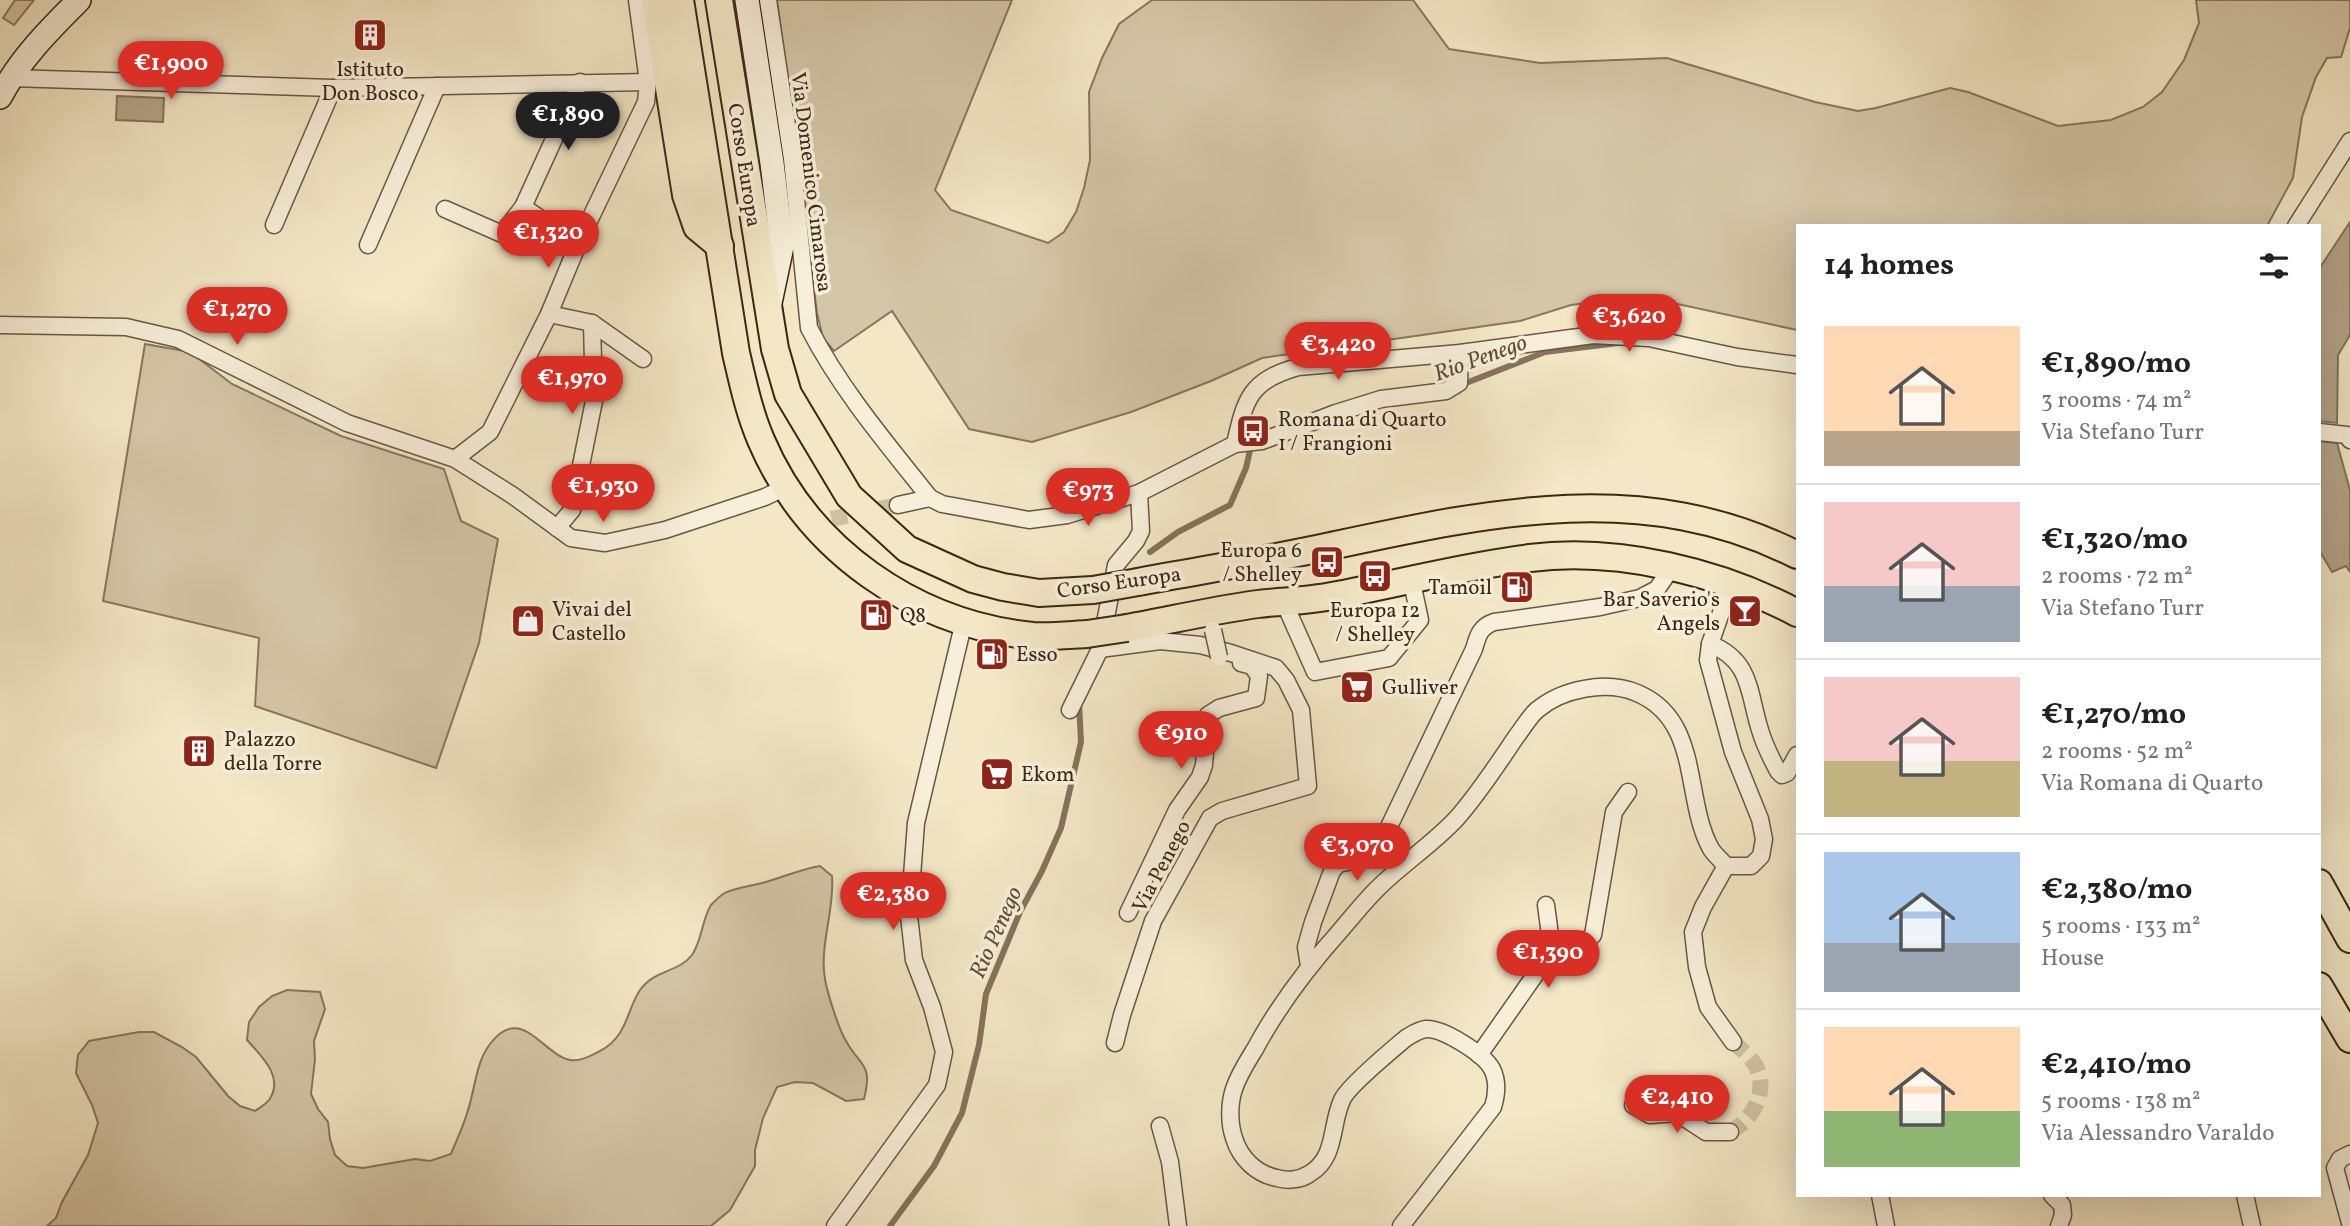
<!DOCTYPE html>
<meta charset="utf-8">
<style>
:root{--surface:#fff;--page:#f2f2f2;--text:#222;--muted:#767676;--line:#e0e0e0;--accent:#d93025}
body{margin:0;font-family:Vollkorn,serif;background:var(--page);color:var(--text);height:100vh;display:flex;flex-direction:column;font-size:26px;white-space:nowrap}
*{box-sizing:border-box;margin:0}
p{font-size:23px;color:var(--muted)}
.icon{flex:none;width:38px;height:38px;fill:none;stroke:currentColor;stroke-width:2;stroke-linecap:round;stroke-linejoin:round}
.map{position:relative;flex:1;overflow:hidden}
.side{position:absolute;left:1796px;top:224px;width:525px;height:973px;display:flex;flex-direction:column;background:var(--surface);border-radius:0px;box-shadow:0 7px 28px #0002}
.side>*{flex:none}
.price{position:absolute;translate:-50% -60px;padding:0 16px;border-radius:24px;background:var(--accent);color:#fff;font-size:23px;line-height:46px;filter:drop-shadow(0 2px 4px #0008)}
.price::after{content:'';position:absolute;left:50%;top:42px;width:21px;height:16px;margin-left:-10px;background:inherit;clip-path:polygon(0 0,100% 0,50% 100%)}
.price.active{background:#222;color:#fff}
ul{padding:0;list-style:none}
li{display:flex;align-items:center;gap:21px;height:175px;padding:0 28px}
li+li{border-top:2px solid var(--line)}
li span{display:grid;place-items:center;flex:none;width:196px;height:140px;border-radius:0px;color:#555}
li>.icon{margin-inline-start:auto}
span .icon{width:84px;height:84px;fill:#fffc;stroke-width:1}
li b{font-size:30px}
h2{display:flex;justify-content:space-between;align-items:center;height:84px;padding:0 28px;font-size:30px}
.map>svg:first-child{display:block}
</style>
<div class="map">
<svg width="2350" height="1226" viewBox="0 0 2350 1226">
<rect width="100%" height="100%" fill="#f3e7c5"/>
<filter id="stains"><feTurbulence type="fractalNoise" baseFrequency=".00286" numOctaves="4"/><feColorMatrix values="0 0 0 0 .2 0 0 0 0 .09 0 0 0 0 .02 0 0 0 .5 -.17"/></filter>
<radialGradient id="worn" r=".72"><stop offset=".6" stop-color="#630" stop-opacity="0"/><stop offset="1" stop-color="#630" stop-opacity=".3"/></radialGradient>
<g fill="#d4c6a7" stroke="#88765e" stroke-width="2">
<path d="M 15,0 L 34,0 L 14,25 L 3,18 Z"/>
<path d="M 777,0 L 1012,0 L 935,190 L 951,210 L 1048,243 L 1064,232 L 1076,212 L 1084,188 L 1090,160 L 1089,92 L 1102,58 L 1119,24 L 1152,0 L 1413,0 L 1449,49 L 1540,63 L 1667,58 L 1815,102 L 1858,111 L 1876,108 L 1950,88 L 1968,92 L 2058,126 L 2111,120 L 2143,107 L 2162,92 L 2184,60 L 2199,23 L 2196,0 L 2350,0 L 2350,28 L 2341,57 L 2327,58 L 2316,77 L 2302,117 L 2293,178 L 2267,226 L 1797,226 L 1797,330 L 1664,301 L 1617,299 L 1571,305 L 1520,321 L 1262,358 L 1211,381 L 1131,412 L 1032,442 L 969,429 L 892,311 L 834,351 L 823,338 L 817,313 Z"/>
<path d="M 145,344 L 190,352 L 232,384 L 341,436 L 444,469 L 461,521 L 498,539 L 479,643 L 436,768 L 255,706 L 259,638 L 103,601 Z"/>
<path d="M 820,866 L 832,876 C 835,909 819,946 825,979 C 827,992 839,1030 846,1041 C 861,1068 873,1063 864,1099 L 846,1101 L 813,1083 L 795,1082 L 777,1087 L 763,1118 L 755,1150 L 755,1166 L 730,1210 L 711,1226 L 47,1226 L 56,1218 L 62,1202 L 88,1155 L 98,1123 L 92,1105 L 76,1073 L 78,1055 L 89,1041 L 139,1032 L 154,1032 L 182,1047 L 196,1057 L 228,1096 L 240,1106 L 255,1111 C 259,1108 266,1104 269,1100 C 285,1077 261,1056 247,1040 L 249,1022 L 259,1007 L 272,996 L 287,990 L 320,992 L 325,1009 L 314,1041 L 315,1059 L 311,1094 L 318,1109 L 328,1122 L 330,1139 L 335,1155 L 347,1166 L 363,1168 L 415,1159 L 430,1161 L 451,1154 C 457,1139 464,1125 468,1110 C 475,1089 476,1062 490,1044 C 521,1003 542,1054 570,1060 C 580,1062 592,1055 600,1051 C 628,1036 626,1011 640,990 C 655,969 678,973 692,955 C 702,941 702,919 711,905 C 714,902 720,896 723,894 C 735,887 755,886 769,881 C 786,876 802,869 820,866 Z"/>
</g>
<g fill="#b5a68a" stroke="#85735c" stroke-width="2">
<path d="M 117,96 L 164,98 L 163,122 L 116,120 Z"/>
<path d="M 2350,222 L 2350,335 L 2338,355 L 2337,423 L 2319,421 L 2319,269 Z"/>
<path d="M 2319,441 L 2337,443 L 2350,490 L 2350,572 L 2346,566 L 2332,572 L 2319,550 Z"/>
</g>
<g fill="none" stroke-linecap="round" stroke-linejoin="round">
<g stroke="#85735c" stroke-width="6">
<path d="M 1461,385 L 1545,352 L 1618,343"/>
<path d="M 1150,552 L 1178,532 L 1230,505 L 1246,468 L 1251,446 L 1253,445"/>
<path d="M 890,1226 L 934,1166 L 962,1113 L 979,1045 L 986,994 L 1020,912 L 1042,871 L 1061,828 L 1081,742 L 1079,703"/>
</g>
<g stroke="#cec1a2" stroke-width="16" stroke-dasharray="16 8" stroke-linecap="butt">
<path d="M 808,524 L 898,505"/>
<path d="M 1730,1132 C 1751,1121 1767,1095 1758,1071 C 1754,1059 1742,1050 1733,1042"/>
</g>
<g stroke="#6a5742" stroke-width="19">
<g id="street">
<path d="M 768,0 L 792,159 L 809,328 C 841,390 887,444 930,498 L 942,504 L 1029,520 L 1067,515 L 1139,493 L 1235,444 L 1262,441 L 1336,413 L 1381,399 L 1446,391 L 1459,383 L 1460,353"/>
<path d="M 10,78 L 333,88"/>
<path d="M 523,207 L 580,82"/>
<path d="M 445,209 L 502,234 L 523,207 L 578,244"/>
<path d="M 274,225 L 333,88 L 648,82"/>
<path d="M 2296,226 L 2350,141"/>
<path d="M 368,245 L 437,86"/>
<path d="M 549,314 L 592,323 L 594,401 L 572,510 L 557,528"/>
<path d="M 592,323 L 643,359"/>
<path d="M 0,325 L 126,327 L 178,339 L 347,423 L 455,459 L 512,495 L 571,538 L 605,543 L 665,530 L 765,497 L 786,487"/>
<path d="M 2319,432 L 2347,435 L 2350,440"/>
<path d="M 1235,444 C 1245,399 1250,380 1298,367 L 1460,353 L 1593,335 L 1649,338 L 1737,357 L 1797,365"/>
<path d="M 455,459 L 490,432 L 549,314 L 578,244 L 646,102 L 648,82 L 637,0"/>
<path d="M 898,505 L 930,498"/>
<path d="M 1283,600 L 1315,672 L 1389,658 L 1420,620 L 1411,578"/>
<path d="M 1710,644 C 1752,661 1748,692 1760,730 C 1764,744 1771,758 1778,771 L 1782,775 L 1787,773 L 1797,755"/>
<path d="M 1100,649 L 1160,641 L 1200,645 L 1231,653 L 1276,668 L 1286,680 L 1301,710 L 1308,786 L 1222,811 L 1210,818 L 1153,921 L 1122,1015 L 1115,1043"/>
<path d="M 1070,710 L 1100,649 L 1116,565 L 1136,541 L 1141,531 L 1139,493"/>
<path d="M 1726,866 L 1703,907 L 1693,932 L 1697,967 L 1708,1007 L 1733,1042"/>
<path d="M 1128,913 L 1177,810 L 1200,777 L 1204,765 L 1208,715 L 1219,708 L 1256,698 L 1259,676 L 1252,666 L 1241,663"/>
<path d="M 1549,955 L 1576,949 L 1593,935 L 1614,812 L 1628,792"/>
<path d="M 1309,966 L 1306,947 L 1313,922 L 1332,871 L 1338,864 L 1375,856 L 1474,649 C 1478,635 1480,627 1494,622 L 1600,607 L 1640,598 L 1657,589 L 1668,573 L 1675,568"/>
<path d="M 1479,1055 L 1549,955 L 1550,935 L 1546,905"/>
<path d="M 1633,1105 L 1650,1115 L 1677,1113 L 1706,1132 L 1730,1132"/>
<path d="M 1160,1126 L 1170,1162 L 1178,1226"/>
<path d="M 2350,1154 L 2340,1159 L 2335,1168 L 2350,1223"/>
<path d="M 1880,1195 L 1886,1226"/>
<path d="M 2052,1195 L 2062,1205 L 2063,1215 L 2059,1226"/>
<path d="M 2245,1195 L 2252,1226"/>
<path d="M 835,1226 L 937,1085 L 944,1052 L 932,1007 L 914,960 L 909,916 L 916,823 L 964,621"/>
<path d="M 1401,1226 L 1493,1107 C 1497,1094 1498,1081 1492,1069 C 1484,1054 1443,1028 1426,1029 C 1418,1030 1413,1034 1406,1038 C 1393,1049 1347,1087 1342,1100 C 1330,1126 1337,1158 1309,1174 C 1300,1180 1287,1181 1277,1178 C 1256,1174 1240,1158 1234,1138 C 1229,1123 1229,1104 1234,1089 C 1239,1074 1247,1062 1255,1049 C 1278,1006 1307,968 1340,931 C 1352,917 1364,902 1377,889 C 1402,864 1433,844 1457,818 C 1479,793 1497,765 1516,737 C 1523,728 1529,717 1537,710 C 1562,689 1606,680 1637,693 C 1702,720 1683,799 1711,849 C 1715,855 1721,860 1726,866 L 1751,866 L 1761,856 L 1764,839 L 1760,819 L 1733,752 L 1708,660 L 1710,644 L 1729,590 L 1733,585"/>
</g>
</g>
<g stroke="#3c2716" stroke-width="26">
<g id="secondary">
<path d="M 747,0 L 772,163 L 782,246 L 770,303"/>
<path d="M 0,97 C 20,59 49,30 79,0"/>
</g>
</g>
<g stroke="#3c2716" stroke-width="30">
<g id="primary">
<path d="M 655,0 L 686,195 L 697,227 L 720,246"/>
<path d="M 680,0 L 736,353 C 743,383 749,412 761,440 C 808,551 915,624 1033,636 C 1051,637 1069,635 1087,634"/>
<path d="M 719,0 L 775,349 L 788,394 L 849,496 L 907,549 L 973,579 L 1003,587 L 1039,593 L 1093,590"/>
<path d="M 1138,582 C 1202,570 1267,560 1331,546 C 1490,512 1644,478 1797,555"/>
<path d="M 1127,628 C 1171,620 1214,610 1258,604 C 1282,601 1308,601 1332,596 C 1398,584 1463,566 1530,558 C 1618,547 1720,572 1797,613"/>
<path d="M 2319,883 L 2350,939"/>
<path d="M 2319,986 L 2350,1039"/>
</g>
</g>
<use href="#street" stroke="#f7efd9" stroke-width="16"/>
<use href="#secondary" stroke="#f7efd9" stroke-width="23"/>
<use href="#primary" stroke="#f3e7c5" stroke-width="26"/>
<g stroke="#6a5742" stroke-width="19" stroke-linecap="butt">
<path id="street-bridge" d="M 1213,630 L 1219,657"/>
</g>
<g stroke="#3c2716" stroke-width="30" stroke-linecap="butt">
<g id="primary-bridge">
<path d="M 1093,590 L 1138,582"/>
<path d="M 1087,634 L 1127,628"/>
</g>
</g>
<use href="#street-bridge" stroke="#f7efd9" stroke-width="16"/>
<use href="#primary-bridge" stroke="#f3e7c5" stroke-width="26"/>
</g>
<defs>
<g id="building-square" transform="scale(1.75)"><rect x="-9" y="-9" width="18" height="18" rx="4" fill="#8f2418" stroke="#f7efd9"/><path d="M-4-6H4V6H1V3H-1V6H-4ZM-2.5-4.3h1.7v1.8h-1.7ZM.8-4.3h1.7v1.8H.8ZM-2.5-1h1.7V.8h-1.7ZM.8-1h1.7V.8H.8Z" fill="#fff"/></g>
<g id="bus-square" transform="scale(1.75)"><rect x="-9" y="-9" width="18" height="18" rx="4" fill="#8f2418" stroke="#f7efd9"/><path d="M-5-6H5V4H4V6H2V4H-2V6H-4V4H-5ZM-3.5-4V0h7V-4ZM-3.5 1.2v1.5H-2V1.2ZM2 1.2v1.5H3.5V1.2Z" fill="#fff"/></g>
<g id="fuel-square" transform="scale(1.75)"><rect x="-9" y="-9" width="18" height="18" rx="4" fill="#8f2418" stroke="#f7efd9"/><path d="M-5.5-6h7V0h2V4h1.3V-2.5L3-4.5l.8-.8L6-3V5H2.5V1h-1V6h-7ZM-4.2-4.7v3.2H.2V-4.7Z" fill="#fff"/></g>
<g id="bar-square" transform="scale(1.75)"><rect x="-9" y="-9" width="18" height="18" rx="4" fill="#8f2418" stroke="#f7efd9"/><path d="M-6-5H6L.8 .8V4.5H3.5V6h-7V4.5H-.8V.8Z" fill="#fff"/></g>
<g id="shop-square" transform="scale(1.75)"><rect x="-9" y="-9" width="18" height="18" rx="4" fill="#8f2418" stroke="#f7efd9"/><path d="M-5-2.5h2.3a2.7 3.5 0 0 1 5.4 0H5L5.5 6h-11ZM-1.5-2.5h3a1.5 2.3 0 0 0-3 0Z" fill="#fff"/></g>
<g id="supermarket-square" transform="scale(1.75)"><rect x="-9" y="-9" width="18" height="18" rx="4" fill="#8f2418" stroke="#f7efd9"/><path d="M-6-5.5h2.5l.6 2H6L4.5 2H-2.5L-4.4-4H-6ZM-1.5 3.2a1.3 1.3 0 1 0 .1 0ZM3 3.2a1.3 1.3 0 1 0 .1 0Z" fill="#fff"/></g>
</defs>
<g fill-rule="evenodd">
<use href="#building-square" x="370" y="35"/>
<use href="#bus-square" x="1253" y="431"/>
<use href="#bus-square" x="1327" y="562"/>
<use href="#bus-square" x="1375" y="576"/>
<use href="#fuel-square" x="1517" y="587"/>
<use href="#bar-square" x="1745" y="611"/>
<use href="#fuel-square" x="876" y="615"/>
<use href="#shop-square" x="528" y="621"/>
<use href="#fuel-square" x="992" y="654"/>
<use href="#supermarket-square" x="1357" y="687"/>
<use href="#building-square" x="199" y="751"/>
<use href="#supermarket-square" x="997" y="774"/>
</g>
<g text-anchor="middle" stroke-width="7" stroke-linejoin="round" paint-order="stroke">
<g font-size="21" fill="#3c2716" stroke="#f7efd9" text-anchor="start">
<text x="370" y="76" text-anchor="middle">Istituto<tspan x="370" dy="24">Don Bosco</tspan></text>
<text x="1278" y="426">Romana di Quarto<tspan x="1278" dy="24">1 / Frangioni</tspan></text>
<text x="1302" y="557" text-anchor="end">Europa 6<tspan x="1302" dy="24">/ Shelley</tspan></text>
<text x="1492" y="594" text-anchor="end">Tamoil</text>
<text x="1720" y="606" text-anchor="end">Bar Saverio's<tspan x="1720" dy="24">Angels</tspan></text>
<text x="552" y="616">Vivai del<tspan x="552" dy="24">Castello</tspan></text>
<text x="1375" y="617" text-anchor="middle">Europa 12<tspan x="1375" dy="24">/ Shelley</tspan></text>
<text x="900" y="622">Q8</text>
<text x="1016" y="661">Esso</text>
<text x="1382" y="694">Gulliver</text>
<text x="224" y="746">Palazzo<tspan x="224" dy="24">della Torre</tspan></text>
<text x="1021" y="781">Ekom</text>
</g>
<g font-size="21" fill="#3c2716" stroke="#f7efd9">
<text transform="translate(745 165) rotate(81)" y="7">Corso Europa</text>
<text transform="translate(812 182) rotate(83)" y="7">Via Domenico Cimarosa</text>
<text transform="translate(1119 582) rotate(-8)" y="7">Corso Europa</text>
<text transform="translate(1161 866) rotate(-62)" y="7">Via Penego</text>
</g>
<g font-size="23" font-style="italic" fill="#604d39" stroke="#f7efd9">
<text transform="translate(1480 357) rotate(-20)" y="8">Rio Penego</text>
<text transform="translate(995 932) rotate(-66)" y="8">Rio Penego</text>
</g>
</g>
<rect width="100%" height="100%" filter="url(#stains)"/>
<rect width="100%" height="100%" fill="url(#worn)"/>
</svg>
<b class="price" style="left:171px;top:101px">€1,900</b>
<b class="price active" style="left:568px;top:152px">€1,890</b>
<b class="price" style="left:548px;top:270px">€1,320</b>
<b class="price" style="left:237px;top:347px">€1,270</b>
<b class="price" style="left:1629px;top:354px">€3,620</b>
<b class="price" style="left:1338px;top:382px">€3,420</b>
<b class="price" style="left:572px;top:416px">€1,970</b>
<b class="price" style="left:603px;top:524px">€1,930</b>
<b class="price" style="left:1088px;top:528px">€973</b>
<b class="price" style="left:1181px;top:771px">€910</b>
<b class="price" style="left:1357px;top:883px">€3,070</b>
<b class="price" style="left:893px;top:932px">€2,380</b>
<b class="price" style="left:1548px;top:990px">€1,390</b>
<b class="price" style="left:1677px;top:1135px">€2,410</b>
<section class="side">
<h2>14 homes<svg class="icon" aria-label="filters" viewBox="0 0 24 24"><path d="M4 7h16M4 17h16"/><circle cx="9" cy="7" r="2"/><circle cx="15" cy="17" r="2"/></svg></h2>
<ul>
<li><span style="background:linear-gradient(#ffd9b3 75%,#b9a48a 0)"><svg class="icon" aria-label="home" viewBox="0 0 24 24"><path d="M3 11l9-7 9 7M6 9v11h12V9"/></svg></span><div><b>€1,890/mo</b><p>3 rooms · 74 m²</p><p>Via Stefano Turr</p></div></li>
<li><span style="background:linear-gradient(#f6c9c9 60%,#9aa5b1 0)"><svg class="icon" aria-label="home" viewBox="0 0 24 24"><path d="M3 11l9-7 9 7M6 9v11h12V9"/></svg></span><div><b>€1,320/mo</b><p>2 rooms · 72 m²</p><p>Via Stefano Turr</p></div></li>
<li><span style="background:linear-gradient(#f6c9c9 60%,#c2b280 0)"><svg class="icon" aria-label="home" viewBox="0 0 24 24"><path d="M3 11l9-7 9 7M6 9v11h12V9"/></svg></span><div><b>€1,270/mo</b><p>2 rooms · 52 m²</p><p>Via Romana di Quarto</p></div></li>
<li><span style="background:linear-gradient(#a9c7e8 65%,#9aa5b1 0)"><svg class="icon" aria-label="home" viewBox="0 0 24 24"><path d="M3 11l9-7 9 7M6 9v11h12V9"/></svg></span><div><b>€2,380/mo</b><p>5 rooms · 133 m²</p><p>House</p></div></li>
<li><span style="background:linear-gradient(#ffd9b3 60%,#8fb573 0)"><svg class="icon" aria-label="home" viewBox="0 0 24 24"><path d="M3 11l9-7 9 7M6 9v11h12V9"/></svg></span><div><b>€2,410/mo</b><p>5 rooms · 138 m²</p><p>Via Alessandro Varaldo</p></div></li>
</ul>
</section>
</div>
